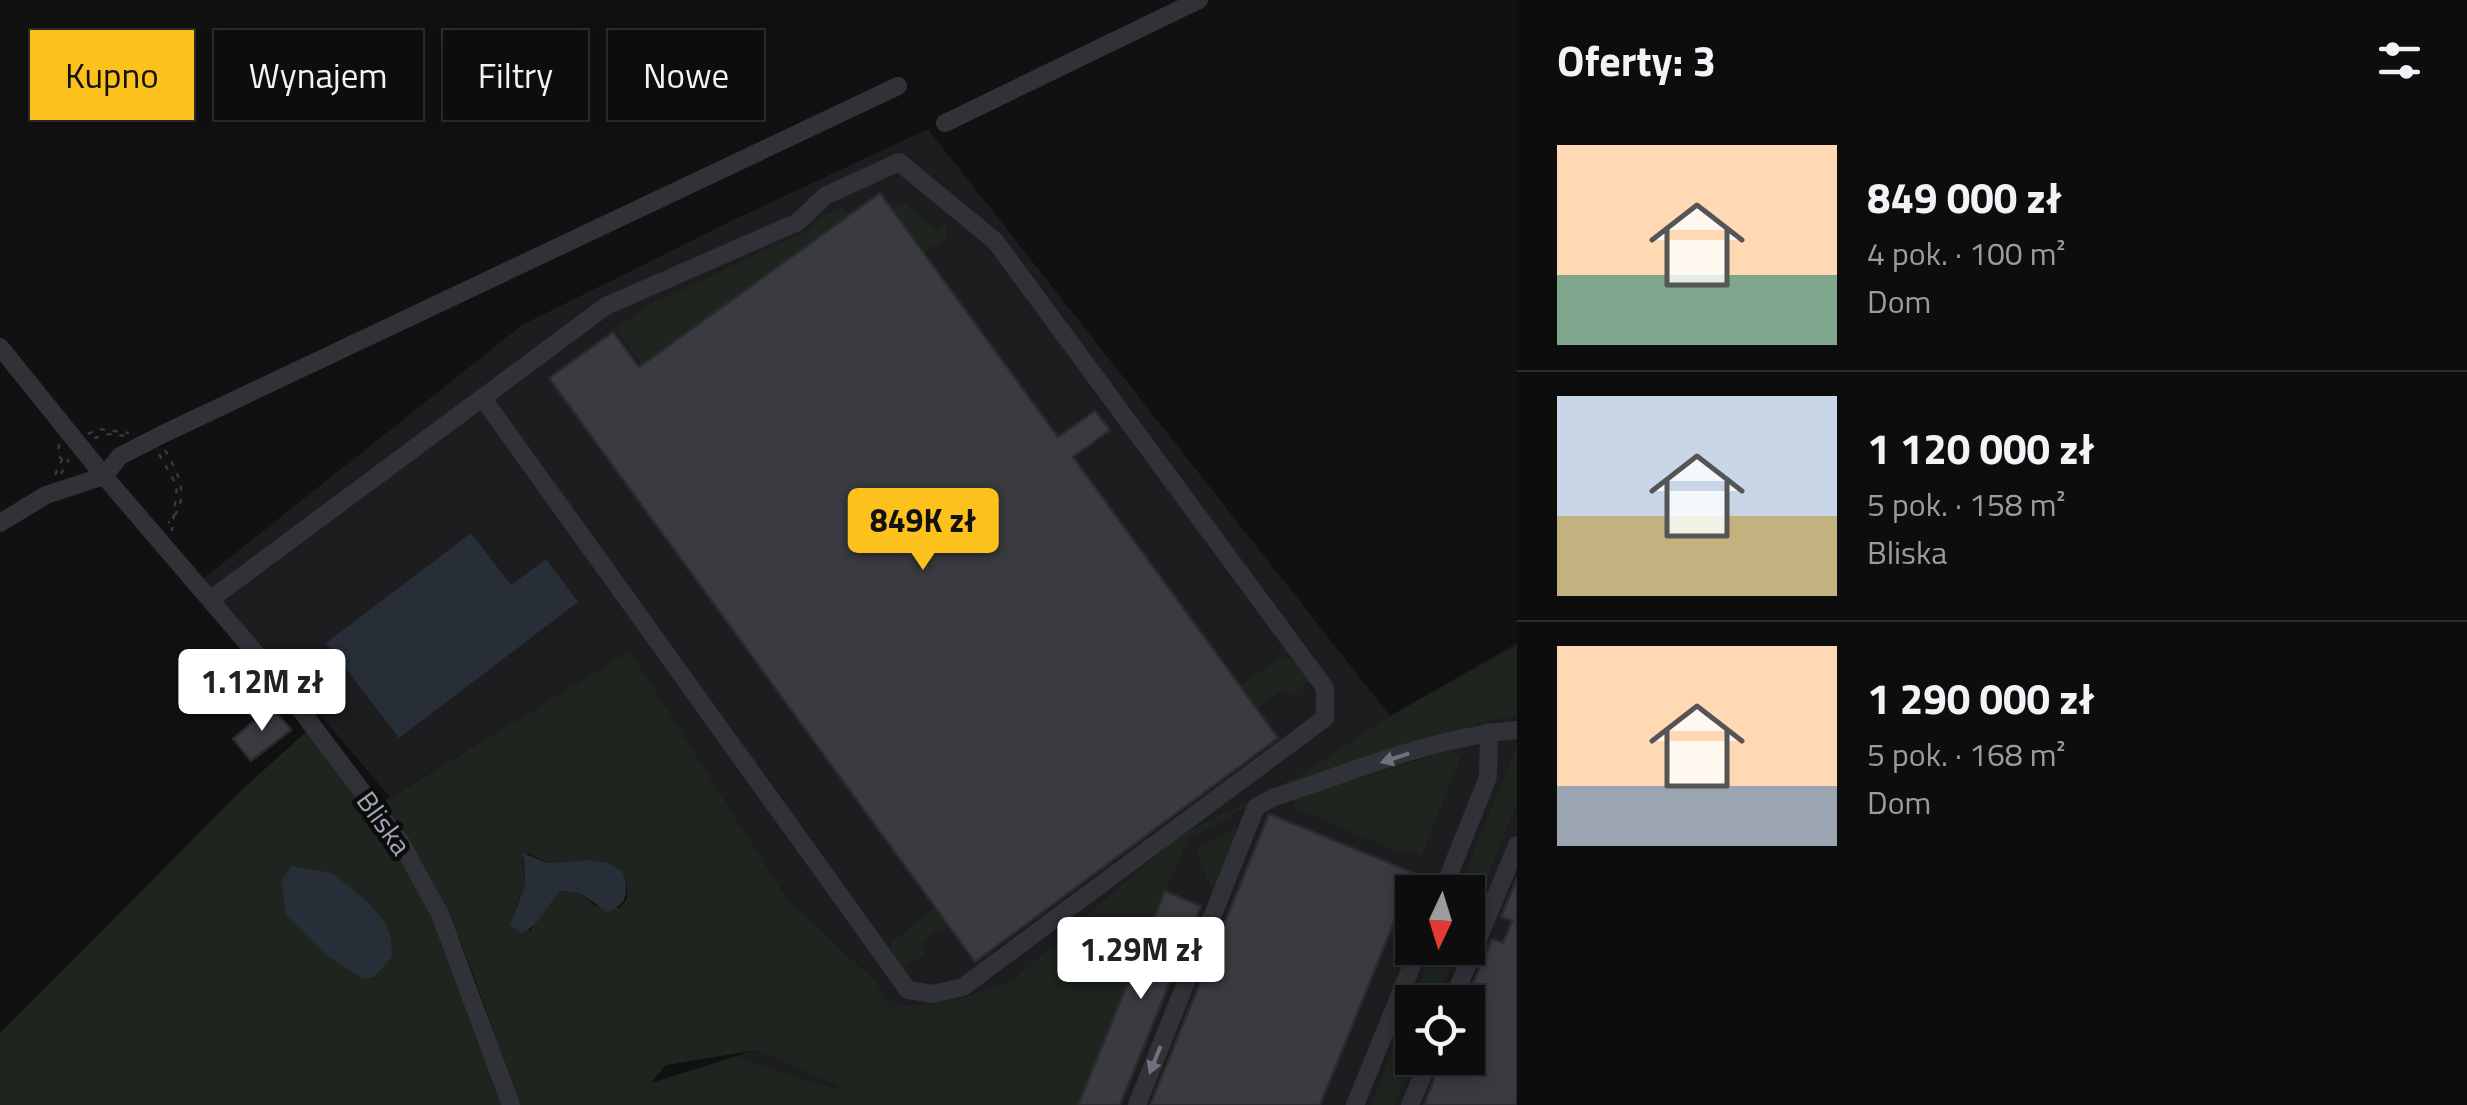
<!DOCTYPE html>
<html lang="pl">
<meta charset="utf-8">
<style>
:root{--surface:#0d0d0e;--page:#1b1b1c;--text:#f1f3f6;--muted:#9a9c9e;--line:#2d2d2e;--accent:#fdc11e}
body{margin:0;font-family:"Titillium Web",sans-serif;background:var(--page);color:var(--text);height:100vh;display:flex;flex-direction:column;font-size:38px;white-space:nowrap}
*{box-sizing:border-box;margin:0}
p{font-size:32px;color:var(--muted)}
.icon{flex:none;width:55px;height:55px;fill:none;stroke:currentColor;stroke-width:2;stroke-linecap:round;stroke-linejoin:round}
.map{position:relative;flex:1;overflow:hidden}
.sheet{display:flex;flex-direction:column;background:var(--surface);width:950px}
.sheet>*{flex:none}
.hud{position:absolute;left:30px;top:30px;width:950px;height:90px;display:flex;gap:20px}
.needle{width:65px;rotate:184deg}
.controls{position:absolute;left:1395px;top:875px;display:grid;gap:20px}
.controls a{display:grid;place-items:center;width:90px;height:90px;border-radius:0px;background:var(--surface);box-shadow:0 5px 15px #0003,0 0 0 2px var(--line);font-size:50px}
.price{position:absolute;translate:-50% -85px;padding:0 22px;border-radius:10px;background:#fff;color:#222;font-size:32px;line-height:65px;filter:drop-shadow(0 2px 5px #0008)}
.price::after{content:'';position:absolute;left:50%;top:60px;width:30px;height:22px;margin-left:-15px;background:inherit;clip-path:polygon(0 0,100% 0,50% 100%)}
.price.active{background:var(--accent);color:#111}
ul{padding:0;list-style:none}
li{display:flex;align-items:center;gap:30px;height:250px;padding:0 40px}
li+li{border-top:2px solid var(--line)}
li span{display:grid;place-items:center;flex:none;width:280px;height:200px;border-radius:0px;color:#555}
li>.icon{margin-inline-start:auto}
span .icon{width:120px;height:120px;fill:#fffc;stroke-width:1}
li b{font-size:42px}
h2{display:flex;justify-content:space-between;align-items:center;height:120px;padding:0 40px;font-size:42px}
.tag{padding:0 35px;border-radius:0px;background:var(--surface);box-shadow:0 5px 15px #0003,0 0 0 2px var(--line);font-size:35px;line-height:90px}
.tag.active{background:var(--accent);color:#111}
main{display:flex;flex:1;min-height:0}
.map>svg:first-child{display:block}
</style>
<main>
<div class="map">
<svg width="1517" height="1105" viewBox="0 0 1517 1105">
<rect width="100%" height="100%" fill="#111112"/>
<path fill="#1d1d1f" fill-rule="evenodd" d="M 928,129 L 1390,716 L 1517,643 L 1517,1105 L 585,1105 L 888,1007 L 876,982 L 786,897 L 630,652 L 390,797 L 204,578 L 522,325 L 729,222 ZM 1412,892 L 1468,892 L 1468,948 L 1412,948 ZM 1412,1002 L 1468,1002 L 1468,1058 L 1412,1058 Z"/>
<g fill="#1d251e" fill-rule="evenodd">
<path d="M 902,202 L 938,231 L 945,223 L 946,237 L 924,253 L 892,209 Z"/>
<path d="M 842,207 L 849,215 L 643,365 L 616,329 L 646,307 L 808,230 L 822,216 Z"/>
<path d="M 1517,646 L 1517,716 L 1487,721 L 1298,781 L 1188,838 L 1078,1105 L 519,1105 C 482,1002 452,889 381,803 L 630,651 L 786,897 L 876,982 L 895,1014 L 895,1007 C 940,1004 978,998 1018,976 L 1177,837 L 1297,777 L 1392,715 ZM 528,853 L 547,863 L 586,860 L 627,885 L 627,898 L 620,908 L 595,906 L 580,893 L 561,891 L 550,900 L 530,931 L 513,915 L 525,885 L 522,859 ZM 757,1050 L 840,1086 L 835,1089 L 734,1057 L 651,1083 L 666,1065 Z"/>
<path d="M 1283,656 L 1294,660 L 1309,681 L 1291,697 L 1284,689 L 1257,709 L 1240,686 Z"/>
<path d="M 308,730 L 420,886 L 446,944 L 503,1105 L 0,1105 L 0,1033 L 243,789 Z"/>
<path d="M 1517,746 L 1517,802 L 1468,924 L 1468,892 L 1457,892 Z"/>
<path d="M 1450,750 L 1460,759 L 1421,856 L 1403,849 L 1400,853 L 1293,807 L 1296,798 Z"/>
<path d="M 1236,827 L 1239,829 L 1213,893 L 1197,853 L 1199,847 Z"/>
<path d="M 935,907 L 947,924 L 920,944 L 925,953 L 905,967 C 895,964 892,953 891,943 Z"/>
<path d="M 1434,948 L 1458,948 L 1436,1002 L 1412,1002 L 1414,1058 L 1394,1105 L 1371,1105 Z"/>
</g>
<g fill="#272e37">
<path d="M 471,533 L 511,585 L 546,559 L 578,602 L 399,738 L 326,643 Z"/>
<path d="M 523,853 L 547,863 L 586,860 L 608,863 L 622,871 C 629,891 629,904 607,912 L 580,893 L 561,891 C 547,903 539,928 521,933 L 510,925 L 525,885 Z"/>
<path d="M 291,866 L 332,873 L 368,902 L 386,924 L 391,939 L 392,957 L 374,977 L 363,979 L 325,954 L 285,914 L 282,880 Z"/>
</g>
<g fill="#3a3b40" stroke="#2b2b2f" stroke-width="2.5">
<path d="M 880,193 L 1058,437 L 1095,411 L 1110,430 L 1073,457 L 1278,738 L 975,962 L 549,378 L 613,332 L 639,367 Z"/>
<path d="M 271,706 L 291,730 L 251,761 L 233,739 Z"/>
<path d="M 1269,814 L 1414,873 L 1320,1105 L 1150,1105 Z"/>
<path d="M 1517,878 L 1517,1105 L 1424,1105 L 1442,1058 L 1468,1058 L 1465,1002 L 1492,939 L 1503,943 L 1512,921 L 1501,917 Z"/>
<path d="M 1165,891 L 1201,906 L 1120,1105 L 1078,1105 Z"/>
</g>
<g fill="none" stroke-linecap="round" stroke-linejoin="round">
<g stroke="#37393f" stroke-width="2.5" stroke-dasharray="5 8" stroke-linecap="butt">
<path d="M 88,434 L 99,429 L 129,433"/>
<path d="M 94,438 L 109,434 L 125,436"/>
<path d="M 59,444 L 58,455 L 65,463"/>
<path d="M 165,450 C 179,474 192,500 168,523"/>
<path d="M 159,454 L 177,486 L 172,531"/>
<path d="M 61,474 L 69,459"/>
<path d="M 55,475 L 64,455"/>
</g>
<g stroke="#313238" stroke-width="18">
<path d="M 945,123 L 1199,0"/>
<path d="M 0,347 L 104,476 L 272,672 L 401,843 L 440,914 L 511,1105"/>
<path d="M 0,523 L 46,495 L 104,476 L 120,456 L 163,434 L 898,86"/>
<path d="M 211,599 L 606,306 L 798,222 L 825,196 L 899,162 L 995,241 L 1325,688 L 1325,718 L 963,987 L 933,994 L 908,990 L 484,400"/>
<path d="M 1442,892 L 1488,777 L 1489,732"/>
<path d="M 1452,1002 L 1517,845"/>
<path d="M 1137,1105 L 1256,807 L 1272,798 C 1352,772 1433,737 1517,730"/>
<path d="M 1355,1105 L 1419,948"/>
<path d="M 1410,1105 L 1430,1058"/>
</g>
</g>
<defs><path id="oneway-solid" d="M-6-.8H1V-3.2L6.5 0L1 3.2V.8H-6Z" transform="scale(2.5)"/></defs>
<g fill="#6f727c">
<use href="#oneway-solid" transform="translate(1395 758) rotate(162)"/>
<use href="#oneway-solid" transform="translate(1155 1060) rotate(112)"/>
</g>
<g text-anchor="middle" stroke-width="9" stroke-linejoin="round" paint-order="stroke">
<g font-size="28" fill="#a1a6b4" stroke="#0c0c0d">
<text transform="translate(384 823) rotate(54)" y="10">Bliska</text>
</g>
</g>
</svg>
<div class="controls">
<a><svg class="needle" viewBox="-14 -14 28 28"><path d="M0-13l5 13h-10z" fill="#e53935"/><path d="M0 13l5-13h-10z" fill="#9a9c9e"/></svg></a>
<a><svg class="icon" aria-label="locate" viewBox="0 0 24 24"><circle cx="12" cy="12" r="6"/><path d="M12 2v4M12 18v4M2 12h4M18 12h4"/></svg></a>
</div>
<b class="price active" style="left:923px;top:573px">849K zł</b>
<b class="price" style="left:262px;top:734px">1.12M zł</b>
<b class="price" style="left:1141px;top:1002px">1.29M zł</b>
<div class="hud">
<a class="tag active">Kupno</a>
<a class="tag">Wynajem</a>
<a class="tag">Filtry</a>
<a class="tag">Nowe</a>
</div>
</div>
<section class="sheet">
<h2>Oferty: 3<svg class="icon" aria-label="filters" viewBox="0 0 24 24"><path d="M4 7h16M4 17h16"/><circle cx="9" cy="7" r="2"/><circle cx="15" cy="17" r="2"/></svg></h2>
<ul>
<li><span style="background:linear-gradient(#ffd9b3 65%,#7fa58c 0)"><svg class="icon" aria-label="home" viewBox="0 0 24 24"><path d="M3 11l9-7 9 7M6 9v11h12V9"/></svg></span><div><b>849 000 zł</b><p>4 pok. · 100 m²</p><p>Dom</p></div></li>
<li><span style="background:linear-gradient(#c9d6e8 60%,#c2b280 0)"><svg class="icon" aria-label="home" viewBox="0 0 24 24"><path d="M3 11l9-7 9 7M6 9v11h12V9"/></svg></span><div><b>1 120 000 zł</b><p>5 pok. · 158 m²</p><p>Bliska</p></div></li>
<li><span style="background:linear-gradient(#ffd9b3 70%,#9aa5b1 0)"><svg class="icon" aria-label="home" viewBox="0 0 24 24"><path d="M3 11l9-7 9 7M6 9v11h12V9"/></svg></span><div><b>1 290 000 zł</b><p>5 pok. · 168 m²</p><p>Dom</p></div></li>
</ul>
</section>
</main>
